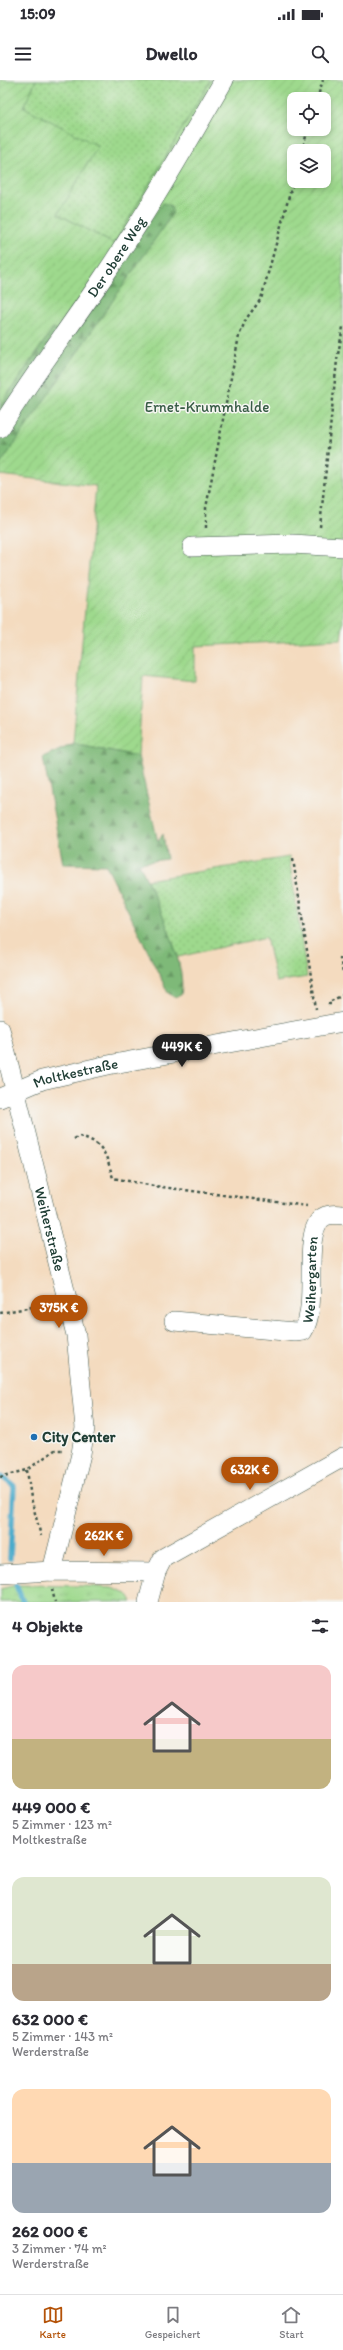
<!DOCTYPE html>
<html lang="de">
<meta charset="utf-8">
<style>
:root{--surface:#fff;--page:#f7f7f7;--text:#2b2b33;--muted:#7c7c81;--line:#e1e1e2;--accent:#b45309}
body{margin:0;font-family:Itim,sans-serif;background:var(--page);color:var(--text);height:100vh;display:flex;flex-direction:column;font-size:15px;white-space:nowrap}
*{box-sizing:border-box;margin:0}
p{font-size:13px;color:var(--muted)}
.icon{flex:none;width:22px;height:22px;fill:none;stroke:currentColor;stroke-width:2;stroke-linecap:round;stroke-linejoin:round}
.map{position:relative;height:1522px;overflow:hidden}
.panel{display:flex;flex-direction:column;background:var(--surface);flex:1}
.panel>*{flex:none}
.tools{position:absolute;left:287px;top:12px;display:grid;gap:8px}
.tools a{display:grid;place-items:center;width:44px;height:44px;border-radius:8px;background:var(--surface);box-shadow:0 2px 6px #0003;font-size:20px}
.price{position:absolute;translate:-50% -34px;padding:0 9px;border-radius:14px;background:var(--accent);color:#fff;font-size:13px;line-height:26px;filter:drop-shadow(0 1px 2px #0008)}
.price::after{content:'';position:absolute;left:50%;top:24px;width:12px;height:9px;margin-left:-6px;background:inherit;clip-path:polygon(0 0,100% 0,50% 100%)}
.price.active{background:#222;color:#fff}
ul{padding:0;list-style:none}
li{display:grid;align-content:center;gap:8px;height:212px;padding:0 12px}
li span{display:grid;place-items:center;height:124px;border-radius:12px;color:#555}
li>.icon{margin-inline-start:auto}
span .icon{width:72px;height:72px;fill:#fffc;stroke-width:1}
li b{font-size:17px}
h2{display:flex;justify-content:space-between;align-items:center;height:48px;padding:0 12px;font-size:17px}
.status{display:flex;justify-content:space-between;align-items:center;height:28px;padding:0 20px;background:var(--surface);direction:ltr}
.status svg{height:11px;fill:currentColor}
header{display:flex;justify-content:space-between;align-items:center;height:52px;padding:0 12px;background:var(--surface);font-size:18px;font-weight:700}
.tab-bar{display:flex;justify-content:space-around;align-items:center;height:56px;border-top:1px solid var(--line);background:var(--surface);font-size:11px;color:var(--muted)}
.tab-bar a{display:grid;justify-items:center;gap:2px}
.tab-bar .active{color:var(--accent)}
.map>svg:first-child{display:block}
</style>
<div class="status"><b>15:09</b><svg viewBox="0 0 49 12"><path d="M0 12V9h3v3zM5 12V6h3v6zM10 12V3h3v9zM15 12V0h3v12zM26 1h20v11H26zM47 4h2v5h-2z"/></svg></div>
<header><svg class="icon" aria-label="menu" viewBox="0 0 24 24"><path d="M4 6h16M4 12h16M4 18h16"/></svg>Dwello<svg class="icon" aria-label="search" viewBox="0 0 24 24"><circle cx="10" cy="10" r="6"/><path d="M15 15l6 6"/></svg></header>
<div class="map">
<svg width="343" height="1522" viewBox="0 0 343 1522">
<defs>
<pattern id="grass-dots" width="8" height="8" patternUnits="userSpaceOnUse"><rect width="8" height="8" fill="#9ed98d"/><path d="M2 2h.1M6 6h.1" fill="none" stroke="#88bb7a" stroke-width="1.8" stroke-linecap="round"/></pattern>
<pattern id="forest-firs" width="22" height="20" patternUnits="userSpaceOnUse"><rect width="22" height="20" fill="#7eb978"/><path d="M5 1l3.5 6h-7zM16 11l3.5 6h-7z" fill="#679863"/></pattern>
<pattern id="park-tufts" width="24" height="20" patternUnits="userSpaceOnUse"><rect width="24" height="20" fill="#9ed98d"/><path d="M3 7l-1-3M5 7V3M7 7l1-3M15 17l-1-3M17 17v-4M19 17l1-3" fill="none" stroke="#88bb7a"/></pattern>
<pattern id="garden-furrows" width="10" height="10" patternUnits="userSpaceOnUse"><rect width="10" height="10" fill="#9ed98d"/><path d="M-1 1l2-2M0 10L10 0M9 11l2-2" fill="none" stroke="#88bb7a"/></pattern>
</defs>
<rect width="100%" height="100%" fill="#f6f6f2"/>
<filter id="ink" filterUnits="userSpaceOnUse"><feTurbulence type="fractalNoise" baseFrequency=".025" numOctaves="2"/><feDisplacementMap in="SourceGraphic" scale="8" xChannelSelector="R" yChannelSelector="G"/><feConvolveMatrix kernelMatrix="1 2 1 2 8 2 1 2 1" color-interpolation-filters="sRGB"/></filter>
<filter id="wash" filterUnits="userSpaceOnUse"><feTurbulence type="fractalNoise" baseFrequency=".012" numOctaves="4" result="noise"/><feDisplacementMap in="SourceGraphic" scale="16" xChannelSelector="R" yChannelSelector="G"/><feGaussianBlur stdDeviation="0.9" result="paint"/><feColorMatrix in="noise" values="0 0 0 0 0 0 0 0 0 0 0 0 0 0 0 0 0 1.4 0 .05"/><feComposite in="paint" operator="in"/></filter>
<g filter="url(#wash)">
<rect width="100%" height="100%" fill="#f4dbbf"/>
<g fill="url(#grass-dots)" stroke="#5e8b60">
<path d="M 36,0 L 211,0 L 114,164 L 58,134 L 24,27 Z"/>
<path d="M 289,777 L 307,897 L 276,902 L 266,857 L 178,877 L 147,800 Z"/>
</g>
<g fill="url(#forest-firs)" stroke="#4e7b56">
<path d="M 163,122 L 170,125 L 173,133 L 0,385 L 0,326 L 53,248 L 67,256 Z"/>
<path d="M 73,663 L 138,676 L 158,762 L 163,754 L 167,779 L 139,783 C 153,814 188,883 181,915 L 175,917 L 168,913 L 106,785 L 63,784 L 43,677 Z"/>
</g>
<path fill="url(#park-tufts)" stroke="#5e8b60" d="M 16,1505 L 83,1506 L 112,1508 L 127,1514 L 132,1522 L 0,1522 L 0,1509 Z"/>
<path fill="url(#garden-furrows)" stroke="#5e8b60" fill-rule="evenodd" d="M 0,0 L 36,0 L 24,27 L 98,66 L 58,134 L 114,164 L 211,0 L 343,0 L 343,543 L 341,559 L 195,566 L 195,601 L 143,596 L 138,676 L 73,663 L 96,406 L 0,395 L 0,385 L 173,133 L 170,125 L 163,123 L 67,257 L 53,248 L 0,326 ZM 294,19 L 324,19 L 324,49 L 294,49 ZM 294,71 L 324,71 L 324,101 L 294,101 Z"/>
<g fill="none" stroke-linecap="round" stroke-linejoin="round">
<g stroke="#4cabcb" stroke-width="5.5">
<path d="M 2,1397 L 14,1406 L 10,1478"/>
<path d="M 16,1505 L 23,1522"/>
</g>
</g>
</g>
<g filter="url(#ink)">
<g fill="none" stroke-linecap="round" stroke-linejoin="round">
<g stroke="#3f5549" stroke-width="20">
<g id="minor">
<path id="s1" d="M 0,348 C 30,300 64,255 96,208 C 142,141 183,71 224,0"/>
<path d="M 192,467 L 292,464 L 343,467"/>
<path id="s2" d="M 0,949 L 76,1255 L 85,1348 L 81,1374 L 52,1491"/>
<path id="s3" d="M 0,1018 L 42,1000 L 108,985 L 343,942"/>
<path id="s4" d="M 174,1241 L 295,1252 L 303,1251 C 320,1225 301,1155 322,1138 C 327,1134 337,1134 343,1135"/>
<path d="M 0,1494 L 52,1491 L 156,1492"/>
<path d="M 148,1522 L 156,1492 L 163,1478 L 343,1377"/>
</g>
</g>
<g stroke="#3f5549" stroke-width="2.5" stroke-dasharray="3 3" stroke-linecap="butt">
<path d="M 317,19 L 323,0"/>
<path d="M 302,71 L 308,49"/>
<path d="M 320,447 L 337,280 L 343,247"/>
<path d="M 206,448 L 206,428 L 239,256 L 246,239 L 261,219 L 294,98"/>
<path d="M 293,779 L 316,929"/>
<path d="M 343,872 L 340,878 L 343,893"/>
<path d="M 331,924 L 329,924 L 329,922 L 343,915"/>
<path d="M 74,1059 L 79,1056 C 104,1062 106,1075 113,1098 L 154,1106 L 307,1126"/>
<path d="M 0,1233 L 49,1224"/>
<path d="M 27,1390 L 31,1418 L 41,1456"/>
<path d="M 0,1397 L 27,1390 L 55,1370 L 62,1370"/>
<path d="M 52,1509 L 55,1522"/>
</g>
<use href="#minor" stroke="#fff" stroke-width="19"/>
</g>
</g>
<circle fill="#1f6fb2" stroke="#f6f6f2" stroke-width="1.5" cx="34" cy="1357" r="4"/>
<g text-anchor="middle" stroke-width="3" stroke-linejoin="round" paint-order="stroke">
<g font-size="15" fill="#1f3d34" stroke="#f6f6f2">
<text dy="5" stroke="none"><textPath href="#s1" startOffset="207">Der obere Weg</textPath></text>
<text dy="5" stroke="none"><textPath href="#s3" startOffset="80">Moltkestraße</textPath></text>
<text dy="5" stroke="none"><textPath href="#s2" startOffset="206">Weiherstraße</textPath></text>
<text dy="5" stroke="none"><textPath href="#s4" startOffset="182">Weihergarten</textPath></text>
</g>
<g font-size="15" fill="#385c46" stroke="#f6f6f2">
<text x="207" y="332">Ernet-Krummhalde</text>
</g>
<g font-size="15" font-weight="bold" fill="#1f3d34" stroke="#f6f6f2" text-anchor="start">
<text x="42" y="1362">City Center</text>
</g>
</g>
</svg>
<div class="tools">
<a><svg class="icon" aria-label="locate" viewBox="0 0 24 24"><circle cx="12" cy="12" r="6"/><path d="M12 2v4M12 18v4M2 12h4M18 12h4"/></svg></a>
<a><svg class="icon" aria-label="layers" viewBox="0 0 24 24"><path d="M12 4l9 5-9 5-9-5zM3 14l9 5 9-5"/></svg></a>
</div>
<b class="price active" style="left:182px;top:988px">449K €</b>
<b class="price" style="left:59px;top:1249px">375K €</b>
<b class="price" style="left:250px;top:1411px">632K €</b>
<b class="price" style="left:104px;top:1477px">262K €</b>
</div>
<section class="panel">
<h2>4 Objekte<svg class="icon" aria-label="filters" viewBox="0 0 24 24"><path d="M4 7h16M4 17h16"/><circle cx="9" cy="7" r="2"/><circle cx="15" cy="17" r="2"/></svg></h2>
<ul>
<li><span style="background:linear-gradient(#f6c9c9 60%,#c2b280 0)"><svg class="icon" aria-label="home" viewBox="0 0 24 24"><path d="M3 11l9-7 9 7M6 9v11h12V9"/></svg></span><div><b>449 000 €</b><p>5 Zimmer · 123 m²</p><p>Moltkestraße</p></div></li>
<li><span style="background:linear-gradient(#dfe7d0 70%,#b9a48a 0)"><svg class="icon" aria-label="home" viewBox="0 0 24 24"><path d="M3 11l9-7 9 7M6 9v11h12V9"/></svg></span><div><b>632 000 €</b><p>5 Zimmer · 143 m²</p><p>Werderstraße</p></div></li>
<li><span style="background:linear-gradient(#ffd9b3 60%,#9aa5b1 0)"><svg class="icon" aria-label="home" viewBox="0 0 24 24"><path d="M3 11l9-7 9 7M6 9v11h12V9"/></svg></span><div><b>262 000 €</b><p>3 Zimmer · 74 m²</p><p>Werderstraße</p></div></li>
</ul>
</section>
<nav class="tab-bar">
<a class="active"><svg class="icon" aria-label="map" viewBox="0 0 24 24"><path d="M3 6l6-2 6 2 6-2v14l-6 2-6-2-6 2zM9 4v14M15 6v14"/></svg>Karte</a>
<a><svg class="icon" aria-label="saved" viewBox="0 0 24 24"><path d="M7 4h10v16l-5-4-5 4z"/></svg>Gespeichert</a>
<a><svg class="icon" aria-label="home" viewBox="0 0 24 24"><path d="M3 11l9-7 9 7M6 9v11h12V9"/></svg>Start</a>
</nav>
